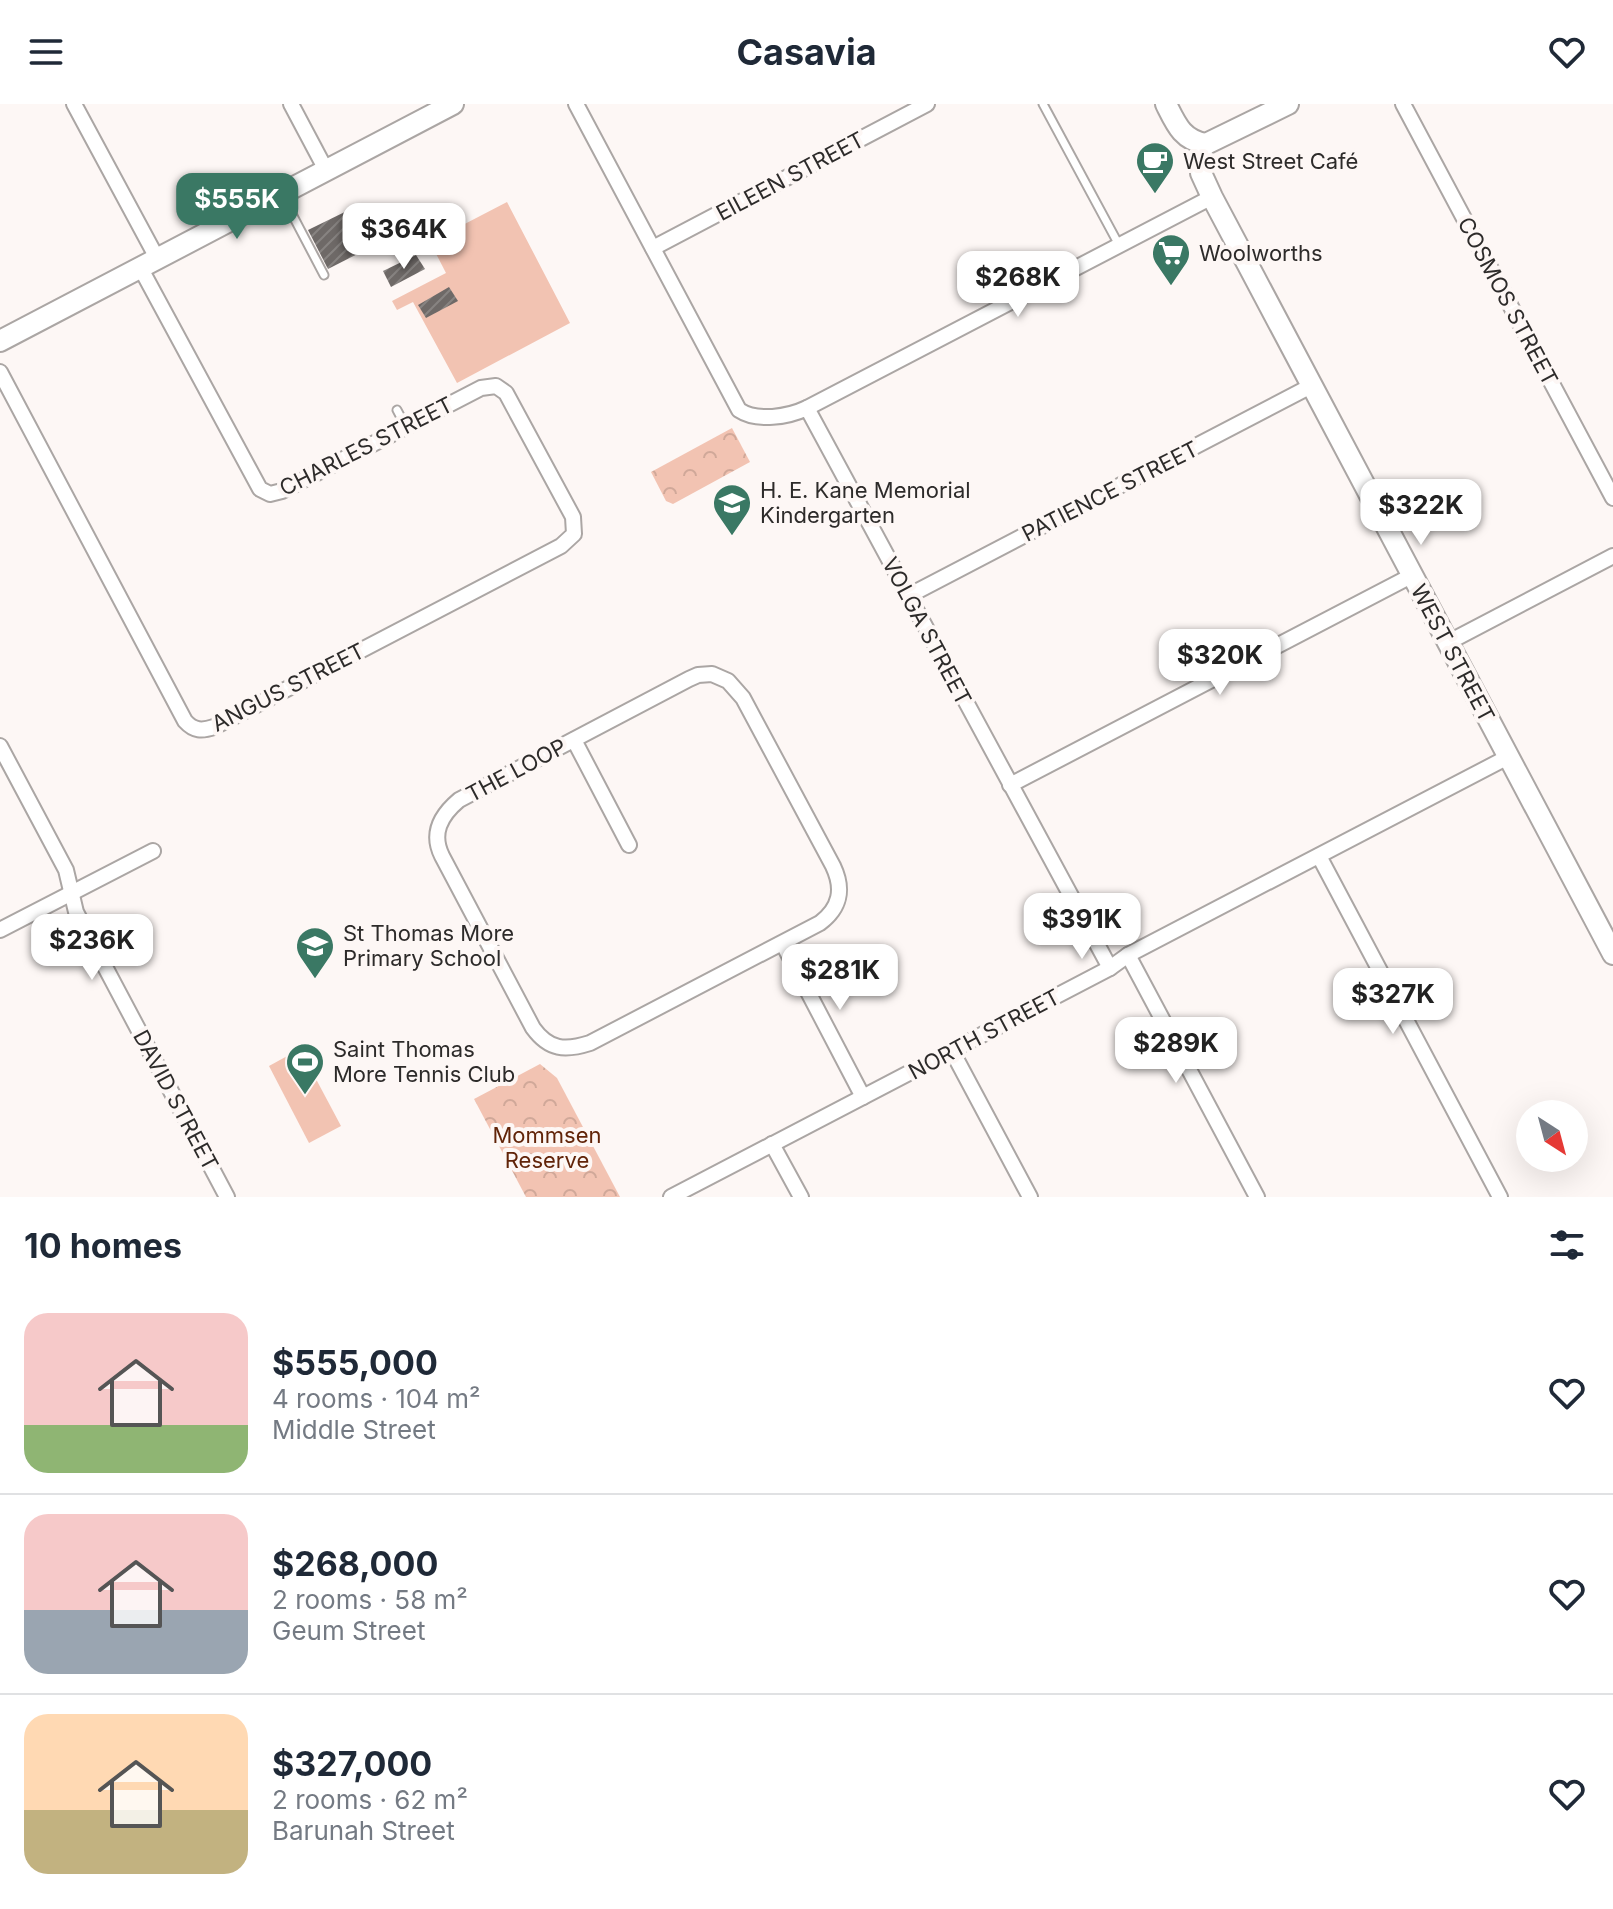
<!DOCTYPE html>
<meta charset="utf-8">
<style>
:root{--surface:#fff;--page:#f6f6f7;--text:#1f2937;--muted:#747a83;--line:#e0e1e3;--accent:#3a7864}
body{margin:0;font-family:Inter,sans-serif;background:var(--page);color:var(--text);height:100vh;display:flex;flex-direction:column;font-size:30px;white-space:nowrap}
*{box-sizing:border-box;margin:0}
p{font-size:26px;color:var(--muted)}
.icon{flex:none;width:44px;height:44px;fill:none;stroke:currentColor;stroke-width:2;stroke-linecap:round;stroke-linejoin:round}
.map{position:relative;height:1093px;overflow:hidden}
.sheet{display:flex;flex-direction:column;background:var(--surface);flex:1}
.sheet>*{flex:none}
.needle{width:52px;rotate:144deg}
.controls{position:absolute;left:1516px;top:996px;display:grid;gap:16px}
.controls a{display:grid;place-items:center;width:72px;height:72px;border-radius:50%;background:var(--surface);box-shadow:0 8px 32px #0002;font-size:40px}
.price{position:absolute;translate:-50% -68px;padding:0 18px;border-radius:16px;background:#fff;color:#222;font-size:26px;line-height:52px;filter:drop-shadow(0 2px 4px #0008)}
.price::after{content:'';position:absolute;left:50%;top:48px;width:24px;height:18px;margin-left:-12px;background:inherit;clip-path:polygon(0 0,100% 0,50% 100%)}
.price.current{background:var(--accent);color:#fff}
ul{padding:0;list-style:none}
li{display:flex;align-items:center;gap:24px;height:200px;padding:0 24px}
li+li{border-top:2px solid var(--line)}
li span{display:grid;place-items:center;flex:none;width:224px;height:160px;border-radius:24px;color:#555}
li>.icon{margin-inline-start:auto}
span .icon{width:96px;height:96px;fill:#fffc;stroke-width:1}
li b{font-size:34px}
h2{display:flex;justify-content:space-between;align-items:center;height:96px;padding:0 24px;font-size:34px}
header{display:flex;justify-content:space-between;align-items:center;height:104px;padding:0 24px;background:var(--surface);font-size:36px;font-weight:700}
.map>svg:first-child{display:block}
</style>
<header><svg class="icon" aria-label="menu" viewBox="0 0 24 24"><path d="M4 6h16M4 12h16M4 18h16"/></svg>Casavia<svg class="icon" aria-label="heart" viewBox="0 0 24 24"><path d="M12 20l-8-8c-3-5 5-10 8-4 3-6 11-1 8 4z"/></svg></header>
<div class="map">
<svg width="1613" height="1093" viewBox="0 0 1613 1093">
<defs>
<pattern id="forest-crowns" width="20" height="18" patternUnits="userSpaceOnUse" patternTransform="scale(2)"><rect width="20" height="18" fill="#f2c3b2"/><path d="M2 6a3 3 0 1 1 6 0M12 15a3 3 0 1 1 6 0" fill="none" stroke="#d0a899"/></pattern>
<pattern id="building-hatch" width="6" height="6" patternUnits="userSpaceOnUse" patternTransform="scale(2)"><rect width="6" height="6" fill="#6e6967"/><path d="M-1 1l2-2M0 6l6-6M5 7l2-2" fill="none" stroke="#878381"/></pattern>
</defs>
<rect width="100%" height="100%" fill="#fdf7f5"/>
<g fill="#f2c3b2">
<path d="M 507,98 L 570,219 L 457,279 L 413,198 L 397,206 L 392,197 L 446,169 L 430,138 Z"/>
<path d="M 300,945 L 341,1022 L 309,1039 L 269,962 Z"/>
</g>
<g fill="url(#forest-crowns)">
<path d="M 732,324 L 750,358 L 673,400 L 666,397 L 651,368 Z"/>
<path d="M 540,960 L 557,974 L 620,1093 L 526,1093 L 474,995 Z"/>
</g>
<g fill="url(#building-hatch)">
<path d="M 355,103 L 377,140 L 328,165 L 308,126 Z"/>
<path d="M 416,151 L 425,165 L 391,183 L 383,167 Z"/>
<path d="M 449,183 L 458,197 L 426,214 L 418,201 Z"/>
</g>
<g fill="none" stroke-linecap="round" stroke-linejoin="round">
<g stroke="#aba6a4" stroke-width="11">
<g id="lane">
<path d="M 1043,0 L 1119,141"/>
<path d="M 282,91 L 324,171"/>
<path d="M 397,306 L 406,323"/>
</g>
</g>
<g stroke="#aba6a4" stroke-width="18">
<g id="street">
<path d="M 74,0 L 157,154"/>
<path d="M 291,0 L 326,66"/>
<path d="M 576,0 L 739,306 C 757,318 788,313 807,304 L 1110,864"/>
<path d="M 1403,0 L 1613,394"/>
<path d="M 653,144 L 927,0"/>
<path d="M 0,268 L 185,617 C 194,627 202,627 214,623 L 561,442 L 574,430 L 573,413 L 506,289 L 496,282 L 481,284 L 282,387 L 270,390 L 260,385 L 140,163"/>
<path d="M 807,304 L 1212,93"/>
<path d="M 908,492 L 1311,282"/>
<path d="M 1447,539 L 1613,452"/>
<path d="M 712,570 L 728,577 L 743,594 L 833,762 C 844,785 840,804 820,819 L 590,939 C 565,947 549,946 533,924 L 442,752 C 431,730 440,712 459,696 L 689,575 L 698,571 Z"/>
<path d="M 574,636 L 629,741"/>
<path d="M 0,642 L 66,766 L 76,808 L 227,1093"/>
<path d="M 1010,681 L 1411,472"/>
<path d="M 1319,752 L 1500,1093"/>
<path d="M 0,826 L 153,747"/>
<path d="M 783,840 L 863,993"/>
<path d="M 1128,851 L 1257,1093"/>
<path d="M 952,947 L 1030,1093"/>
<path d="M 772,1040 L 801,1093"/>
<path d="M 671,1093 L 1110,864 L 1128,851 L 1508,653"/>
</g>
</g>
<g stroke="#aba6a4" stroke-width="24">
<g id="secondary">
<path d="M 1166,0 C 1176,20 1182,36 1206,40 L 1288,0"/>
<path d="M 1202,40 L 1201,69 L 1212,93 L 1613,850"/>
<path d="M 0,237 L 453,0"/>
</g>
</g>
<use href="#lane" stroke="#fff" stroke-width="7"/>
<use href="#street" stroke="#fff" stroke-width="14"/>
<use href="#secondary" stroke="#fff" stroke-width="20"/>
</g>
<defs>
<g id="cafe-pin" transform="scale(2)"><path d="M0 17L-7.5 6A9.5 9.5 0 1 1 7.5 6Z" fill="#3a7864" stroke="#fdf7f5"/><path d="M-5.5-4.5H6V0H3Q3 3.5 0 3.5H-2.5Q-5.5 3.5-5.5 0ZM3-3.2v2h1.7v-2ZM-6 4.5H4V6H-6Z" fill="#fff"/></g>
<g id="supermarket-pin" transform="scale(2)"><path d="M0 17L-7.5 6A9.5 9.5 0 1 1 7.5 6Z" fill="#3a7864" stroke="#fdf7f5"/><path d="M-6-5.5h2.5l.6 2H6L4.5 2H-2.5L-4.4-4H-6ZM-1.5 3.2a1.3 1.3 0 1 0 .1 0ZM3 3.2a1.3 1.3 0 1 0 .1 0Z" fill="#fff"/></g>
<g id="school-pin" transform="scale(2)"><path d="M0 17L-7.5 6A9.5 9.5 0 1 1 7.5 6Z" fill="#3a7864" stroke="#fdf7f5"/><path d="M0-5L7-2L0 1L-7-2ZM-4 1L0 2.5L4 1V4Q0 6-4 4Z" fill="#fff"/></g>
<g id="stadium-pin" transform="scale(2)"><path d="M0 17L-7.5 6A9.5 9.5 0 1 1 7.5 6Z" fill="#3a7864" stroke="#fdf7f5"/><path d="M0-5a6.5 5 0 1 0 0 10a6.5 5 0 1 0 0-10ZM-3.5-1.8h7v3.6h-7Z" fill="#fff"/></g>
</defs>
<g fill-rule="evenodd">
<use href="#cafe-pin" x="1155" y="57"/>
<use href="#supermarket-pin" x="1171" y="149"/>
<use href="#school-pin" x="732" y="399"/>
<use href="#school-pin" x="315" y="842"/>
<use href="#stadium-pin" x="305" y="958"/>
</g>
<g text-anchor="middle" stroke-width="8" stroke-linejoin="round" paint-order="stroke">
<g font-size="22" fill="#2d2b2a" stroke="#fdf7f5" text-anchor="start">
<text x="1183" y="65">West Street Café</text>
<text x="1199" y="157">Woolworths</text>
<text x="760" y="394">H. E. Kane Memorial<tspan x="760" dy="25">Kindergarten</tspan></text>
<text x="343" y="837">St Thomas More<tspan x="343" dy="25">Primary School</tspan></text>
<text x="333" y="953">Saint Thomas<tspan x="333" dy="25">More Tennis Club</tspan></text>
</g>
<g font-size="22" fill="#2d2b2a" stroke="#fdf7f5">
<text transform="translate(790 72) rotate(-28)" y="8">EILEEN STREET</text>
<text transform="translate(1508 197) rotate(62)" y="8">COSMOS STREET</text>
<text transform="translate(366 342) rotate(-27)" y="8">CHARLES STREET</text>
<text transform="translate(1110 387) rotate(-27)" y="8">PATIENCE STREET</text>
<text transform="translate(927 527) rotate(62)" y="8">VOLGA STREET</text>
<text transform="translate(1453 549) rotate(62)" y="8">WEST STREET</text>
<text transform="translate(288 583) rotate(-27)" y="8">ANGUS STREET</text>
<text transform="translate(516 666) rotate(-28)" y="8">THE LOOP</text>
<text transform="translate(984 930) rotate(-28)" y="8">NORTH STREET</text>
<text transform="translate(176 996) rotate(62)" y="8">DAVID STREET</text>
</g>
<g font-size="22" fill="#612409" stroke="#fdf7f5">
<text x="547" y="1039">Mommsen<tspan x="547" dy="25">Reserve</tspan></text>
</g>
</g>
</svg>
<div class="controls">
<a><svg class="needle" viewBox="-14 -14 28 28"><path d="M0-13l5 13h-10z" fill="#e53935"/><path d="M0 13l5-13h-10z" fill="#747a83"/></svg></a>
</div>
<b class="price current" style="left:237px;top:137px">$555K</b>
<b class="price" style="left:404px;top:167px">$364K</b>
<b class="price" style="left:1018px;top:215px">$268K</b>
<b class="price" style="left:1421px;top:443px">$322K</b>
<b class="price" style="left:1220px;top:593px">$320K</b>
<b class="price" style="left:1082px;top:857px">$391K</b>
<b class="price" style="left:92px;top:878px">$236K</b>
<b class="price" style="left:840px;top:908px">$281K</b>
<b class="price" style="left:1393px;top:932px">$327K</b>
<b class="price" style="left:1176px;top:981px">$289K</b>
</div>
<section class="sheet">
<h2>10 homes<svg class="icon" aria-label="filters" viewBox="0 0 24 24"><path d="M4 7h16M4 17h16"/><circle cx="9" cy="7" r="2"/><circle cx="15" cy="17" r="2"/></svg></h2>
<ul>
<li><span style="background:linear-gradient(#f6c9c9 70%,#8fb573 0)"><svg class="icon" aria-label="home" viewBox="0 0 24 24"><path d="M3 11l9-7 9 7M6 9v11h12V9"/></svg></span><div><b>$555,000</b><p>4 rooms · 104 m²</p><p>Middle Street</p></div><svg class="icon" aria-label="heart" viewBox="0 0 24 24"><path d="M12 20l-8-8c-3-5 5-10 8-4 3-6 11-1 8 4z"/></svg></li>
<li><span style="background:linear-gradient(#f6c9c9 60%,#9aa5b1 0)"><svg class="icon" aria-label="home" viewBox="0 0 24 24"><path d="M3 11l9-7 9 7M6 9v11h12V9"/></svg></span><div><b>$268,000</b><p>2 rooms · 58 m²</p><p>Geum Street</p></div><svg class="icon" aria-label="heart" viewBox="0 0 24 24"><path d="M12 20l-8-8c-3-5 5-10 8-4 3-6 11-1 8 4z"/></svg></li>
<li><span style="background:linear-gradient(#ffd9b3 60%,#c2b280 0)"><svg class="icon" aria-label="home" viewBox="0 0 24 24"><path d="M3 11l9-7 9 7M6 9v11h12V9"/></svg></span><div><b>$327,000</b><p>2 rooms · 62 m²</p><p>Barunah Street</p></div><svg class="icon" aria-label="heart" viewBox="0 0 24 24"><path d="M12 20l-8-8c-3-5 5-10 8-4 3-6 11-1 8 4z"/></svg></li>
</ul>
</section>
